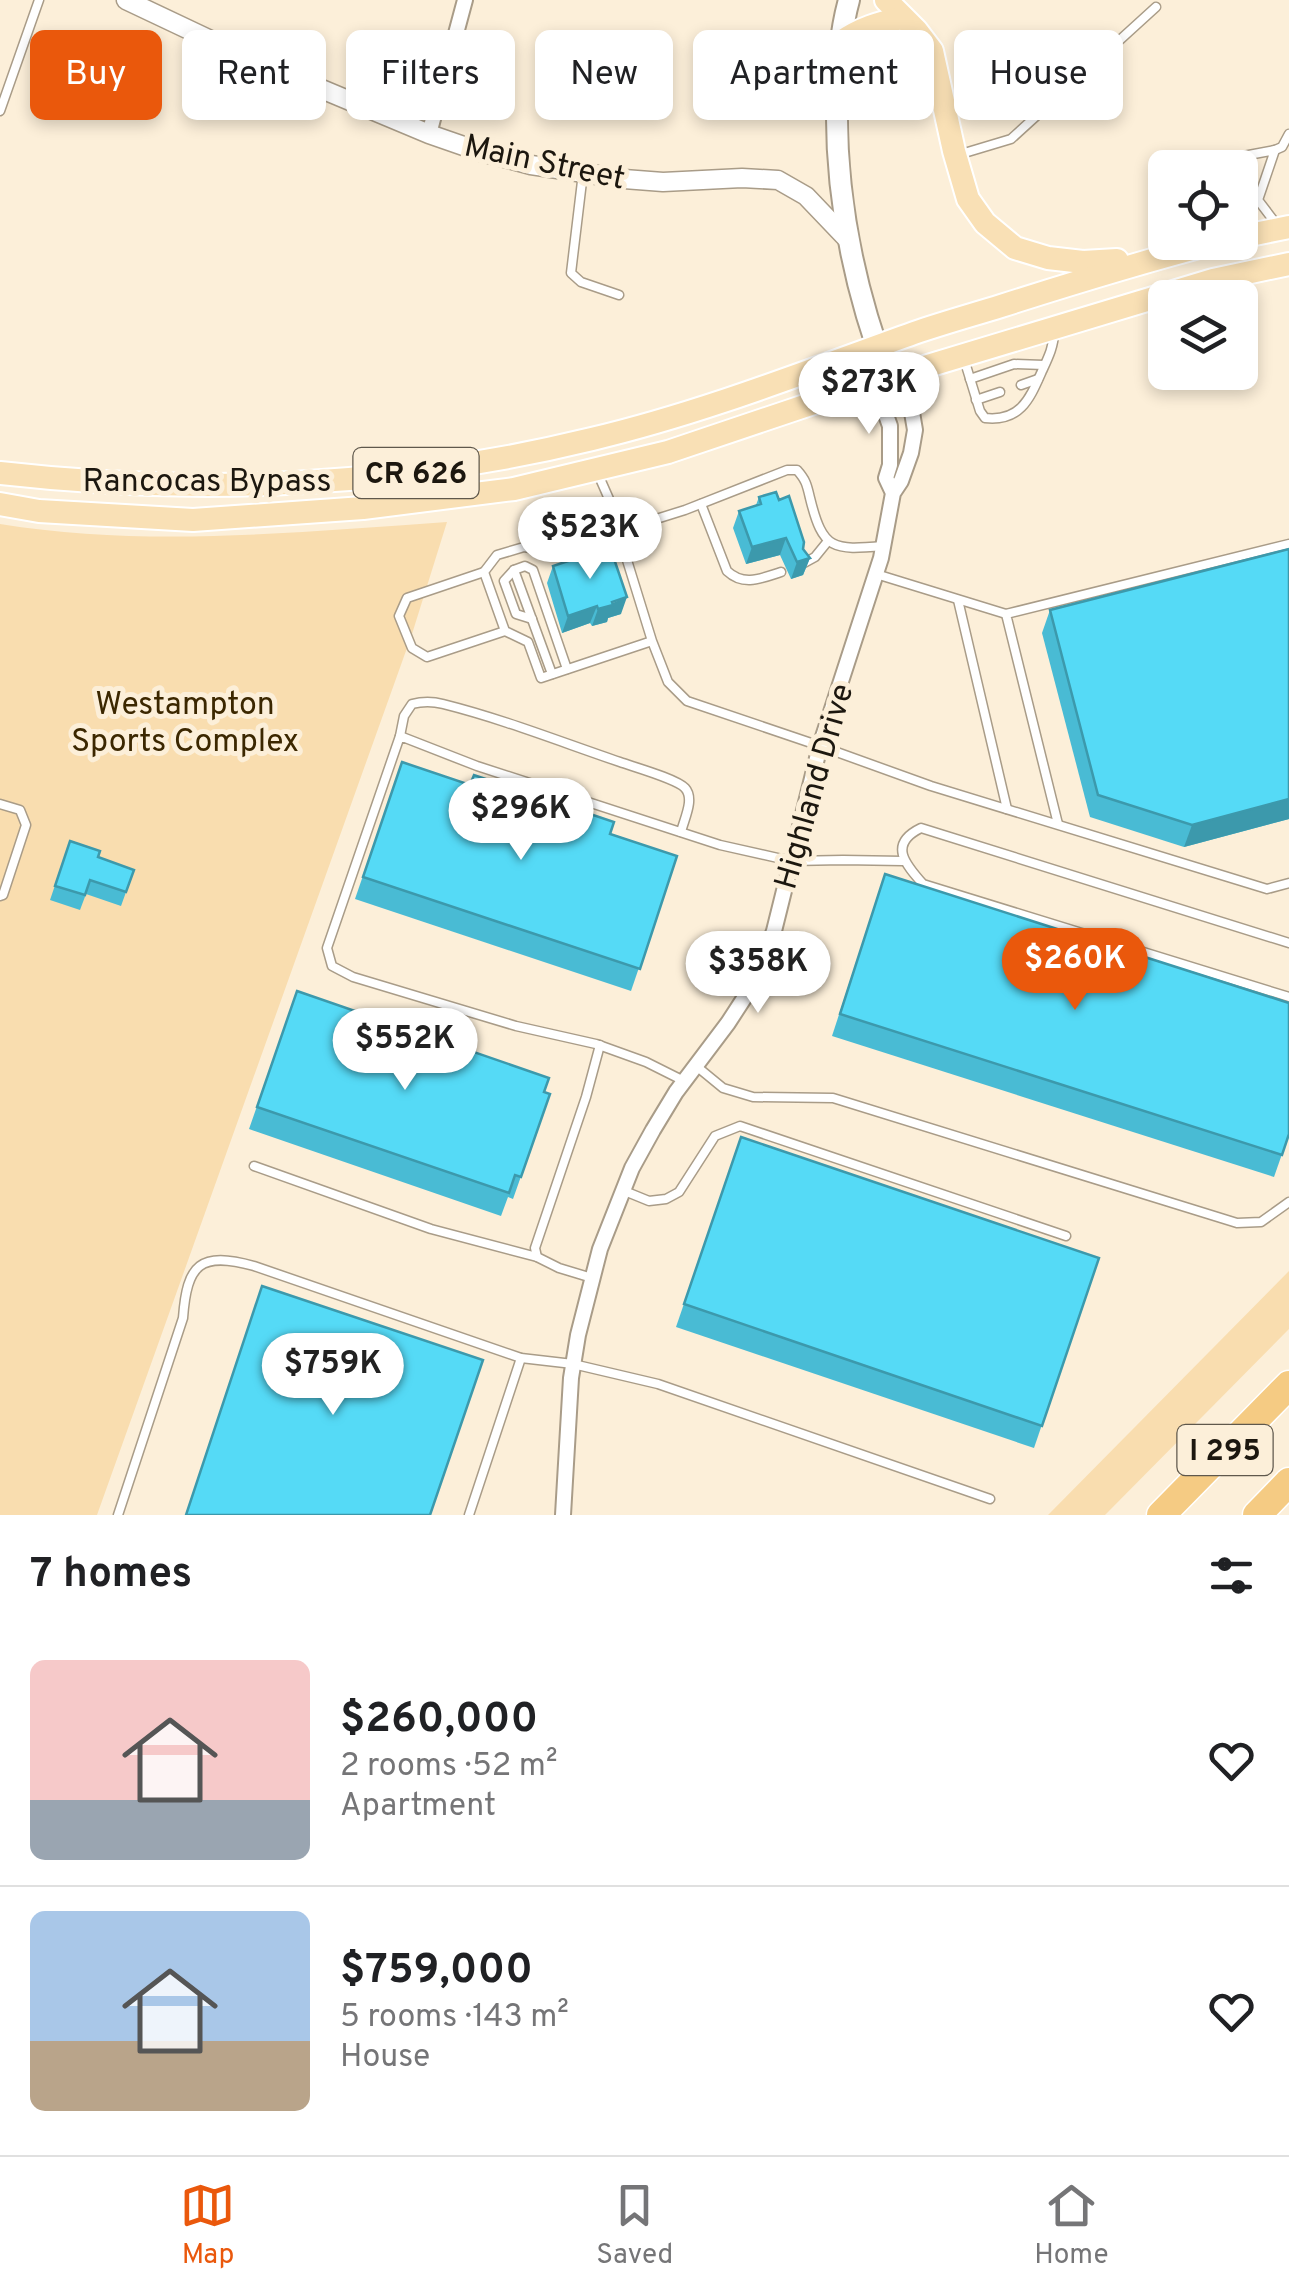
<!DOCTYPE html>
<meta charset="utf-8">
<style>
:root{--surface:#fff;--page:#f2f2f2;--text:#202124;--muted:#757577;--line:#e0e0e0;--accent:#ea580c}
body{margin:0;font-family:Overpass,sans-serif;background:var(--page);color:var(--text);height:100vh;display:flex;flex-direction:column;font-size:38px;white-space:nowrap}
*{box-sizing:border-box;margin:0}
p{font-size:32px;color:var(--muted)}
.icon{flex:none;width:55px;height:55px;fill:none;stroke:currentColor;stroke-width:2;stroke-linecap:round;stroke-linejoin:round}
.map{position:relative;height:1515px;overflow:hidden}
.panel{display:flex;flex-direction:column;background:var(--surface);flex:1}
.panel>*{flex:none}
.banner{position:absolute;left:30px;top:30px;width:1230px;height:90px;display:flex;gap:20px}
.buttons{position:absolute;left:1148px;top:150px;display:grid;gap:20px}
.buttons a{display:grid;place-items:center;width:110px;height:110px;border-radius:15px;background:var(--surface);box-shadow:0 5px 15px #0003;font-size:50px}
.price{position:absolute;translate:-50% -85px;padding:0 22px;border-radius:35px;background:#fff;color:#222;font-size:32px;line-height:65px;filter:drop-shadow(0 2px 5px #0008)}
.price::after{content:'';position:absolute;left:50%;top:60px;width:30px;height:22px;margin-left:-15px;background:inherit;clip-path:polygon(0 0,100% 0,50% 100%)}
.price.on{background:var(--accent);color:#fff}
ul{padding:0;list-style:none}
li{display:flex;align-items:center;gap:30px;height:250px;padding:0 30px}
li+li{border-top:2px solid var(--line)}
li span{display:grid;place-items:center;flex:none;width:280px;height:200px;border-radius:15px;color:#555}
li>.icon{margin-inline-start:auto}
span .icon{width:120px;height:120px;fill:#fffc;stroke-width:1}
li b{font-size:42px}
h2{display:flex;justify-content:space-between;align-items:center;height:120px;padding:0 30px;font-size:42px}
.pill{padding:0 35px;border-radius:15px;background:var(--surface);box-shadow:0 5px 15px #0003;font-size:35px;line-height:90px}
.pill.on{background:var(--accent);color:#fff}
.dock{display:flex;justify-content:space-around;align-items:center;height:140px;border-top:2px solid var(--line);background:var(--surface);font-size:28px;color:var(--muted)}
.dock a{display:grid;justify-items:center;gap:5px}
.dock .on{color:var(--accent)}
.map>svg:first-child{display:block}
</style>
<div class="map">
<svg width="1289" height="1515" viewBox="0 0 1289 1515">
<rect width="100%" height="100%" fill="#fcefd9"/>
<g fill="#f9ddaf">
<path d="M 447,522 L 412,634 L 97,1515 L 0,1515 L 0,524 C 147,548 299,532 447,522 Z"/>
<path d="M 1289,1271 L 1289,1329 L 1105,1515 L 1048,1515 Z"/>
</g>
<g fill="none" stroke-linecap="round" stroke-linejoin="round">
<g stroke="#a99c88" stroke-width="11">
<g id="service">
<path d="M 0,111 L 39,0"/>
<path d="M 1275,150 L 1282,147 L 1289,134"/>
<path d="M 961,154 L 1011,139 L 1156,7"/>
<path d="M 1219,168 L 1222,160 L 1275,150 L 1258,200 L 1277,225"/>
<path d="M 583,173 L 571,273 L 581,282 L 619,295"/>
<path d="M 964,359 L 980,411 L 985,418 C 1021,422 1030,398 1042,371 C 1048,358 1054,346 1054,332"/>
<path d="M 970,379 L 1014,364 L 1044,365"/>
<path d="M 1021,385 L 1038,379"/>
<path d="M 976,400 L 1000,392"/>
<path d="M 598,474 L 609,499 L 618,531 L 685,510 L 787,470 L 797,470 C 806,480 807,485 810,498 C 823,551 833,550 884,546"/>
<path d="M 701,504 L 727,571 C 744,587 762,578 781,572"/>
<path d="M 804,563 L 815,557 L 828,541"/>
<path d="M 514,570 L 552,674"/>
<path d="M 484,572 L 407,598 L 399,616 L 412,648 L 427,657 L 505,631"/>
<path d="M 876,574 L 1006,614"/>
<path d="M 958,600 L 1007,809"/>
<path d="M 532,619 L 516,614 L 504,581 L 514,570 L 525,566 L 533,570 L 567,669"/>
<path d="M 652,641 L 618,531 L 555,552 L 524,547 L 497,555 L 484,572 L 505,631 L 528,642 L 541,678 L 652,641 L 668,682 L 687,701 L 820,746 L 931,786 L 1267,889 L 1289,883"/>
<path d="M 400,736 L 404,716 L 412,704 C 423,701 432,701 443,704 C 503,719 561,742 620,762 C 634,767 677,779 685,788 C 695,799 684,819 681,832"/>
<path d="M 0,804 L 20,810 L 26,825 L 3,895 L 0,896"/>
<path d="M 1058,824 L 1006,614 L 1289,544"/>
<path d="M 1289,943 L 921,828 C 888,844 905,864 923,884 L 1289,997"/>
<path d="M 695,1065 L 723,1088 L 753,1097 L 833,1098 L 1237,1223 L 1261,1222 L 1289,1202"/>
<path d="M 684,1081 L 646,1062 L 596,1044 L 516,1026 L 353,977 L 332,966 L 327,948 L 400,736 L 477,766 L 720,845 L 791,861 L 843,860 L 903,861"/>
<path d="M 254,1166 L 431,1229 L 537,1257"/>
<path d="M 622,1190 L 649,1201 L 666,1199 L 679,1192 L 715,1136 L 740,1126 L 1066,1236"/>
<path d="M 592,1278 L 559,1268 L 537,1257 L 535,1248 L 586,1097 L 600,1045"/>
<path d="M 118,1515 L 183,1318 C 187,1264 200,1251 254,1266 L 521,1358 L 573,1364 L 658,1384 L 990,1499"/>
<path d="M 469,1515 L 521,1358"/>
</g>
</g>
<g stroke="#a99c88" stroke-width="18">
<g id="minor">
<path d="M 429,134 L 465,0"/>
<path d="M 563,1515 L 571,1378 L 578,1335 L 600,1249 L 632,1168 L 653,1130 L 676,1092 L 728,1023 L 754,983 L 774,931 L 820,746 L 881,558 L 893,493 L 901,481 L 911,453 L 915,430 L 909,395 L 888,378 L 882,404 L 890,426 L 890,465 L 886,478 L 893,493"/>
</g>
</g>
<g stroke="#a99c88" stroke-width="21">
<path id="tertiary" d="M 126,0 L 257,62 L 429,134 L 478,151 L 531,165 L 624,179 L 663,182 L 742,178 L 778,180 L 806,196 L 849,241"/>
</g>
<g stroke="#a99c88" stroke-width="24">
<path id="secondary" d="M 849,0 C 840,32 838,66 837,99 C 835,195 854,289 888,378"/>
</g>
<g stroke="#fff" stroke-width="26">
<g id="primary">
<path d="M 886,0 L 916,30 L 932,51 L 954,151 L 968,199 L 985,223 L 1015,248 L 1048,258 L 1083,262 L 1117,260"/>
<path d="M 841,42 C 861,28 879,23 902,18"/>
<path d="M 1240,237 L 1289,227"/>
<path d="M 0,473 C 202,496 394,487 592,439 C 702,413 808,371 914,333 C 943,323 972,315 1001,306 C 1073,283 1145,261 1218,242"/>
<path d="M 0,504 L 39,511 L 193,520 L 363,508 L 514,489 L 668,452 L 888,378 L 1213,280 L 1289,264"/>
</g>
</g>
<g stroke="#fff" stroke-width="31">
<g id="motorway">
<path d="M 1161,1515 L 1289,1385"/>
<path d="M 1257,1515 L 1289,1482"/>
</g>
</g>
<use href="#service" stroke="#fff" stroke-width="8"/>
<use href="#minor" stroke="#fff" stroke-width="14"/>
<use href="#tertiary" stroke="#fff" stroke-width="18"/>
<use href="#secondary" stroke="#fff" stroke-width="20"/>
<use href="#primary" stroke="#f9e0b5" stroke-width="22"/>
<use href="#motorway" stroke="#f5cb83" stroke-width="28"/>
</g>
<g fill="#49bbd4">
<path d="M 759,497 L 810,558 L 803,575 L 791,579 L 780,555 L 746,564 L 733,528 L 739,511 L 756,505 Z"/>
<path d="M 1289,549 L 1289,819 L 1184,847 L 1090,817 L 1042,633 L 1050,610 Z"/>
<path d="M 571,558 L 621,614 L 608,618 L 607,622 L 592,626 L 590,623 L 562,633 L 547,583 L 553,566 L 570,561 Z"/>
<path d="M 402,762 L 677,856 L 631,991 L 355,899 Z"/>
<path d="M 70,841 L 98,857 L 134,870 L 121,906 L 86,894 L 80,910 L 50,900 Z"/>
<path d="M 885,874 L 1289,1134 L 1274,1177 L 832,1036 Z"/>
<path d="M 297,991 L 550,1094 L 513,1199 L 508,1197 L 501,1216 L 249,1129 Z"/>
<path d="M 741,1137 L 1099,1258 L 1034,1448 L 676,1327 Z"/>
</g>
<g fill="#3c99ac">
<path d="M 786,538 L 780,555 L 746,564 L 752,547 Z"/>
<path d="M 810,558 L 803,575 L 791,579 L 797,562 Z"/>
<path d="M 627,597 L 621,614 L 608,618 L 607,622 L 592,626 L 598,609 Z"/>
<path d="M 597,606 L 590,623 L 562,633 L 568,616 Z"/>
<path d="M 1289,799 L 1289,819 L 1184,847 L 1192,825 Z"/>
</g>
<g fill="#55daf6" stroke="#3c99ac" stroke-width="2.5">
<path d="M 776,492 L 779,500 L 789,496 L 804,542 L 803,549 L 810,558 L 797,562 L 786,538 L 752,547 L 739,511 L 761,504 L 759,497 Z"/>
<path d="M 610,547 L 627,597 L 612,602 L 613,605 L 598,609 L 597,606 L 568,616 L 553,566 L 571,560 L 571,558 Z"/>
<path d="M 1289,549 L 1289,799 L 1192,825 L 1098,795 L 1050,610 Z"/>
<path d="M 402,762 L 470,785 L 474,775 L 614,822 L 610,834 L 677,856 L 640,969 L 363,877 Z"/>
<path d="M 70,841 L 100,851 L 98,857 L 134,870 L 126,892 L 90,880 L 85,895 L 55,886 Z"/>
<path d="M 885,874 L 1289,1003 L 1289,1134 L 1282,1155 L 840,1014 Z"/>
<path d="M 297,991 L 549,1078 L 544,1092 L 550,1094 L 521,1177 L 515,1175 L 509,1193 L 257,1107 Z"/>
<path d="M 741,1137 L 1099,1258 L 1042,1426 L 684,1304 Z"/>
<path d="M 262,1286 L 483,1360 L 430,1515 L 186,1515 Z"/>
</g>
<g text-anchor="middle" stroke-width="10" stroke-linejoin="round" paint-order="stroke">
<g fill="#fcefd9" stroke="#5f584c" stroke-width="2.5">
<rect x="353.5" y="448" width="125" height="50" rx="8"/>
<rect x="1177.5" y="1425" width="95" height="50" rx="8"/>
</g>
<g font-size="30" font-weight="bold" fill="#1c170f">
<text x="416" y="483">CR 626</text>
<text x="1225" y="1460">I 295</text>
</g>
<g font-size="32" fill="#1c170f" stroke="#fcefd9">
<text transform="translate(545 161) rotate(12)" y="11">Main Street</text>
<text x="207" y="491">Rancocas Bypass</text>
<text transform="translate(813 786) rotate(-74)" y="11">Highland Drive</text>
</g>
<g font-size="32" fill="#3b2700" stroke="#fcefd9">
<text x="185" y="714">Westampton<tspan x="185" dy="37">Sports Complex</tspan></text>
</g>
</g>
</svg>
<div class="buttons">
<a><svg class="icon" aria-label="locate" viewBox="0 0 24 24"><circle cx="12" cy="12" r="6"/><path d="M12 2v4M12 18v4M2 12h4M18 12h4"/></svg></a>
<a><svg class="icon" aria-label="layers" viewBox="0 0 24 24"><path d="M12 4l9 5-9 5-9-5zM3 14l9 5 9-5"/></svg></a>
</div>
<b class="price" style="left:869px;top:437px">$273K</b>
<b class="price" style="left:590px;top:582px">$523K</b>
<b class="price" style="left:521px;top:863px">$296K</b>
<b class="price on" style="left:1075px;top:1013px">$260K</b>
<b class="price" style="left:758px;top:1016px">$358K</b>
<b class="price" style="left:405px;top:1093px">$552K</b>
<b class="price" style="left:333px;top:1418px">$759K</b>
<div class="banner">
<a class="pill on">Buy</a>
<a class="pill">Rent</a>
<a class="pill">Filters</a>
<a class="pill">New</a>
<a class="pill">Apartment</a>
<a class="pill">House</a>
</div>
</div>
<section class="panel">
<h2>7 homes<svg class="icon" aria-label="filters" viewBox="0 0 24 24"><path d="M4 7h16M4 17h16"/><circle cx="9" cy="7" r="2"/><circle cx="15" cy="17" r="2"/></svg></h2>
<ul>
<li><span style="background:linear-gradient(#f6c9c9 70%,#9aa5b1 0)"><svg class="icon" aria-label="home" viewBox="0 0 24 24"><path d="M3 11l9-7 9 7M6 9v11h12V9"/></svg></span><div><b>$260,000</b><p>2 rooms · 52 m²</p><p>Apartment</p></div><svg class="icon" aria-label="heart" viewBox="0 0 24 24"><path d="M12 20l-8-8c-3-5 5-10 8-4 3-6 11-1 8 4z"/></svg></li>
<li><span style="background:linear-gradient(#a9c7e8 65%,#b9a48a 0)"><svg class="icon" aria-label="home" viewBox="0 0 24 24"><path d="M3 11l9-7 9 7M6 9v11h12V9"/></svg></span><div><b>$759,000</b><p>5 rooms · 143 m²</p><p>House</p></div><svg class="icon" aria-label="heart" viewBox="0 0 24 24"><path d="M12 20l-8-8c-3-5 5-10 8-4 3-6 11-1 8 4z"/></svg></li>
</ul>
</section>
<nav class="dock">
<a class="on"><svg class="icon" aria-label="map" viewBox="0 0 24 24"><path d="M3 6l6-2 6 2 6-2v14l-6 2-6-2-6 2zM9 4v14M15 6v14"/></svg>Map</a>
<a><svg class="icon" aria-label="saved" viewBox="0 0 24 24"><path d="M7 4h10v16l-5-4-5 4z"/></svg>Saved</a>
<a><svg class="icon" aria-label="home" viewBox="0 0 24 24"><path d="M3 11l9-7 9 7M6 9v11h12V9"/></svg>Home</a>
</nav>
